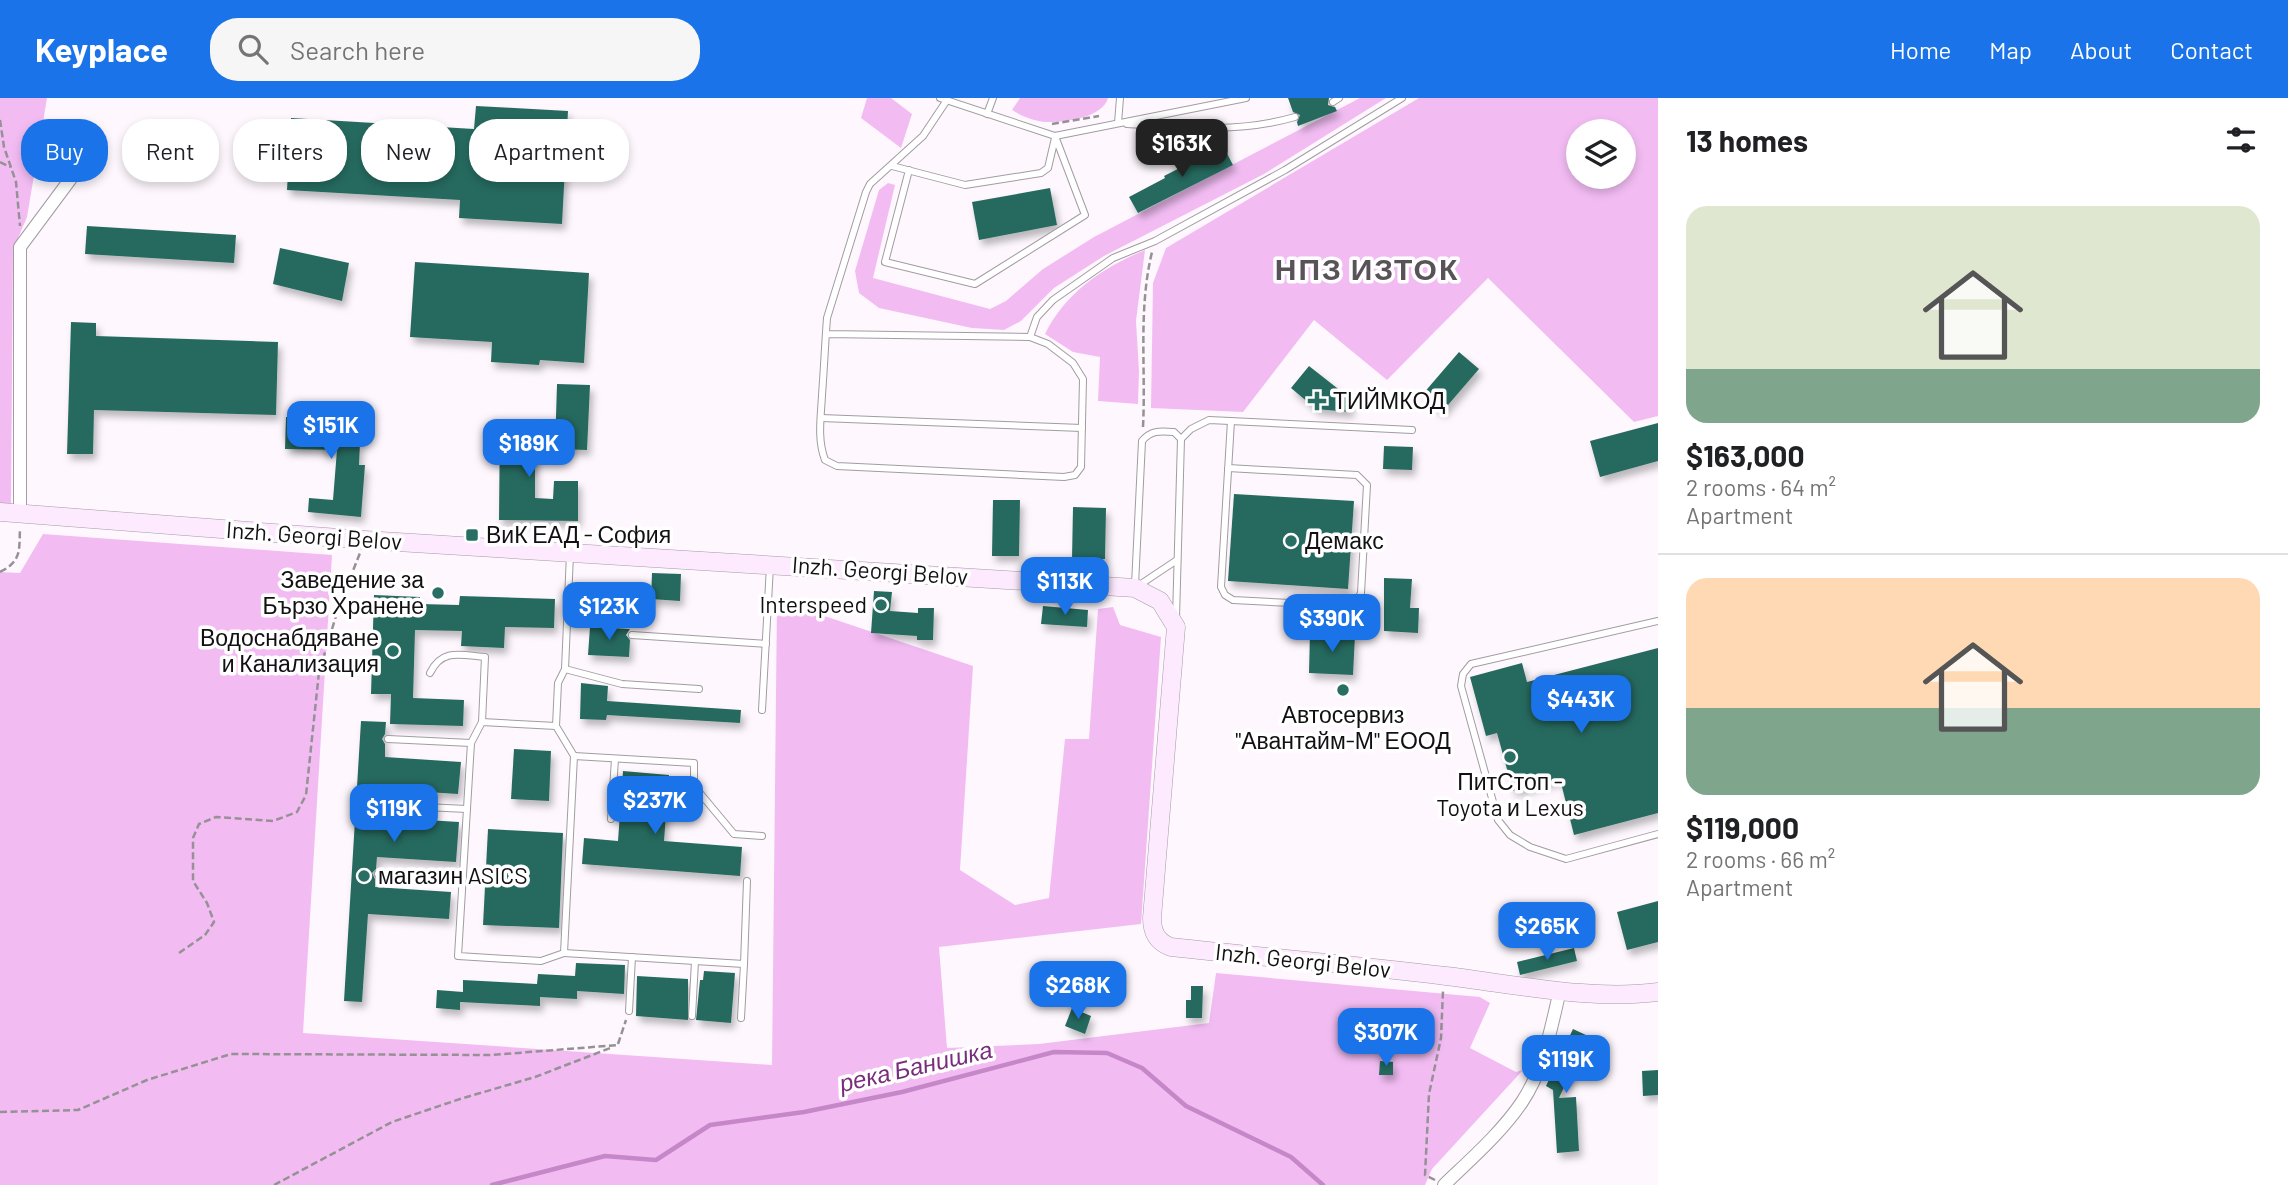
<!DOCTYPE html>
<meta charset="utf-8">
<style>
:root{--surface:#fff;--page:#f6f6f6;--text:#202124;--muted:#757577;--line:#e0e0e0;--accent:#1a73e8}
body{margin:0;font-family:Barlow,sans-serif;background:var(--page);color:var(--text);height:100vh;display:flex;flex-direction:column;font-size:26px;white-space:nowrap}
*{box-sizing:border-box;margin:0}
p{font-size:23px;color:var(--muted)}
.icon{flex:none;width:38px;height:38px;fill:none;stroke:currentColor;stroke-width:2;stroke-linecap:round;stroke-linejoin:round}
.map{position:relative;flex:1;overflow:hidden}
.drawer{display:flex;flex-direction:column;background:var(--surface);width:630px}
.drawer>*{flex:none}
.hud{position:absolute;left:21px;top:21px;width:665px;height:63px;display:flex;gap:14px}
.tools{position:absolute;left:1566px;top:21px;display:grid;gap:14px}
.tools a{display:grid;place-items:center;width:70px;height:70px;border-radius:50%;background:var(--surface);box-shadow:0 4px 10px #0003;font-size:35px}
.price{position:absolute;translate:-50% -60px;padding:0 16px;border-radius:14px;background:var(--accent);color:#fff;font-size:23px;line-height:46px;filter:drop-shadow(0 2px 4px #0008)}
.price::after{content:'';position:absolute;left:50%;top:42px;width:21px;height:16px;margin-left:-10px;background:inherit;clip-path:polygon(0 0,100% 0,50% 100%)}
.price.current{background:#222;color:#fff}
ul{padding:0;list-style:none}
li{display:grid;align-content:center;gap:14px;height:371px;padding:0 28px}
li+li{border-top:2px solid var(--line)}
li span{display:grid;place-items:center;height:217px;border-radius:21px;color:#555}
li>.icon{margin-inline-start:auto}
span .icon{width:126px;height:126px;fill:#fffc;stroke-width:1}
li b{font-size:30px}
h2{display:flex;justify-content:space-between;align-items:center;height:84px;padding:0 28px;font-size:30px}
.chip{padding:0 24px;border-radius:28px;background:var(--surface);box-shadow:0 4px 10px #0003;font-size:24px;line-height:63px}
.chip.current{background:var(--accent);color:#fff}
header{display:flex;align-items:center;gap:42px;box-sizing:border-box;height:98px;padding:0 35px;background:var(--accent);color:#fff}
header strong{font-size:33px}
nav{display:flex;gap:38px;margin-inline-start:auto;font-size:24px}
.search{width:490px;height:63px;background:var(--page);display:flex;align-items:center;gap:18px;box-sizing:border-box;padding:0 24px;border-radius:28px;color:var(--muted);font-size:26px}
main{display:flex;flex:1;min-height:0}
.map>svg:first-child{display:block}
</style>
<header>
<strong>Keyplace</strong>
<div class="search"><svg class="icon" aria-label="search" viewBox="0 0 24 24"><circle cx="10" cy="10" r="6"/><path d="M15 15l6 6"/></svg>Search here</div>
<nav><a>Home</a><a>Map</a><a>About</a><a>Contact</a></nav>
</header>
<main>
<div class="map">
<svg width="1658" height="1087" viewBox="0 0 1658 1087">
<defs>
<filter id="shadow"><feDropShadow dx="3.5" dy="6" stdDeviation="3.5" flood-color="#0004"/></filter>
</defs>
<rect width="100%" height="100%" fill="#fef8fe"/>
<g fill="#f2bcf3" fill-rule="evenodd">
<path d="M 0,0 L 47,0 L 27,119 L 13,152 L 11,406 L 0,405 Z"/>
<path d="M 867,0 L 891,0 L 912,16 L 901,50 L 861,20 Z"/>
<path d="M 1020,0 L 1108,0 C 1103,19 1067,24 1049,24 C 1037,24 1023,19 1012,12 Z"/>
<path d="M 1360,0 L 1386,0 L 1264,76 L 1104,158 L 1054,190 L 1021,223 L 1004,232 L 972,230 L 879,210 L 859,195 L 855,173 L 879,92 L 888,85 L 895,87 L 873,180 L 990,211 L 1006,203 L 1043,171 L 1094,139 Z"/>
<path d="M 1419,0 L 1658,0 L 1658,318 L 1634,324 L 1488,180 L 1387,282 L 1314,222 L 1243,314 L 1151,310 L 1153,185 L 1166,150 ZM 1578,33 L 1624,33 L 1624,79 L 1578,79 Z"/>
<path d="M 1145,152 L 1136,223 L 1139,273 L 1138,306 L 1098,303 L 1100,259 L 1073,254 L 1045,236 C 1066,194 1102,170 1145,152 Z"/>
<path d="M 43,436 L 332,457 L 303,935 L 772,967 L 777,502 L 973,568 L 960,772 L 1015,807 L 1049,800 L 1065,641 L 1089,641 L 1098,511 L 1113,509 L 1120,527 L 1161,539 L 1141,826 L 939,849 L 947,950 L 1039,946 L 1209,925 L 1216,875 L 1480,899 L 1490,905 L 1470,950 L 1516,974 L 1523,972 L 1432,1071 L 1425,1087 L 0,1087 L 0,474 L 20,475 Z"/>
</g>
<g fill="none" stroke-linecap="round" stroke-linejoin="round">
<path stroke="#c687c8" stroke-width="4.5" d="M 492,1087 L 605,1058 L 656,1062 L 710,1027 L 804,1014 L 902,994 L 1054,954 L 1107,955 L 1142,970 L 1186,1008 L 1291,1059 L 1323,1087"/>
</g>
<g fill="#286a5f" filter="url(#shadow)">
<path d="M 1288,0 L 1329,0 L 1328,7 L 1335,9 L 1337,13 L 1298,28 L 1297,24 L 1300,17 L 1293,14 Z"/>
<path d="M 476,8 L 568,13 L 562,126 L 459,120 L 460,102 L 287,92 L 291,20 L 474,31 Z"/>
<path d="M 1223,48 L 1233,67 L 1138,115 L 1129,99 L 1165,80 L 1164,78 Z"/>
<path d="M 1050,90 L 1057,127 L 979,142 L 972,104 Z"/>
<path d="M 87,128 L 236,137 L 234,165 L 85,156 Z"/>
<path d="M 280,150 L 349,165 L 342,203 L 273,186 Z"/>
<path d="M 415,164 L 589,175 L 584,265 L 540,262 L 539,267 L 491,264 L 492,244 L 410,239 Z"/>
<path d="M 71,224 L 96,225 L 96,238 L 278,244 L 276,317 L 94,312 L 93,356 L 67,356 Z"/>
<path d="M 1459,254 L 1479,271 L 1442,314 L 1422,297 Z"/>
<path d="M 1309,268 L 1351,301 L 1350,314 L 1316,311 L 1291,290 Z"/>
<path d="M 557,286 L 590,287 L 587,352 L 555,351 Z"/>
<path d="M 322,314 L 346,315 L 345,345 L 360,345 L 359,367 L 365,367 L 361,419 L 308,414 L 309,400 L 333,402 L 337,352 L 285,351 L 286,319 L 322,320 Z"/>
<path d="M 500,321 L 535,321 L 535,400 L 553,401 L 554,383 L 578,383 L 578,423 L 499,422 Z"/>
<path d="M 1658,325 L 1658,363 L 1600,379 L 1590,343 Z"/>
<path d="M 1384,348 L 1413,349 L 1412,372 L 1383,371 Z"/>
<path d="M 1234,396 L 1354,403 L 1348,491 L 1228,483 Z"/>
<path d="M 993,402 L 1020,402 L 1019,458 L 992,458 Z"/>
<path d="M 1073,409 L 1106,410 L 1105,461 L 1072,461 Z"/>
<path d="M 652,475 L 681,476 L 680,503 L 651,501 Z"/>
<path d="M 1384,480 L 1412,481 L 1410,510 L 1419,510 L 1418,535 L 1384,533 Z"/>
<path d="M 874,493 L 892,494 L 890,513 L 918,515 L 918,510 L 934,510 L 933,542 L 917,542 L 917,538 L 871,535 Z"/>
<path d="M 374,497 L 420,499 L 420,506 L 459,507 L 460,498 L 555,501 L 554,530 L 505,529 L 504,550 L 461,548 L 462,533 L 415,532 L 413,600 L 464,602 L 463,628 L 390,626 L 391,596 L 371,596 Z"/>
<path d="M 1043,508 L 1088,512 L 1087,529 L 1041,526 Z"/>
<path d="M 590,529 L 630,531 L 626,537 L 630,542 L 629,559 L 588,557 Z"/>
<path d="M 1310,535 L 1355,537 L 1353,577 L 1309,575 Z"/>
<path d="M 1658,550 L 1658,715 L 1574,737 L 1560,681 L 1513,693 L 1497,635 L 1486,638 L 1470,579 L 1522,565 L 1527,584 Z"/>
<path d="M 581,585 L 608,588 L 607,603 L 741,612 L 740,625 L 607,617 L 606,622 L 580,621 Z"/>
<path d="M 361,623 L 386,624 L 385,636 L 382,641 L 385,646 L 385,659 L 461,664 L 458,696 L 381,691 L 380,702 L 376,706 L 380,712 L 379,719 L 459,724 L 456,764 L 377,759 L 376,771 L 372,775 L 375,781 L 375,789 L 451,794 L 449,821 L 368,816 L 362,904 L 344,903 Z"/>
<path d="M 514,651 L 551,653 L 549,703 L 511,701 Z"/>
<path d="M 623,673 L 669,677 L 664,743 L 742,749 L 740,778 L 582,766 L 584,740 L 618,743 Z"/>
<path d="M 488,731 L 563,735 L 559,830 L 483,827 Z"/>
<path d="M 1658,803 L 1658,844 L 1627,852 L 1617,814 Z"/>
<path d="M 1574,850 L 1577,863 L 1520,877 L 1517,864 Z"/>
<path d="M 576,865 L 625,867 L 624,896 L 577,893 L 577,901 L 540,899 L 540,908 L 460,904 L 460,912 L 436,910 L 437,892 L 463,894 L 463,882 L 537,886 L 538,876 L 575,878 Z"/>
<path d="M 704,873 L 735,875 L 731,925 L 696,922 L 700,882 L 703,882 Z"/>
<path d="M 637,878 L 688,881 L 688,922 L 636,918 Z"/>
<path d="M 1191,888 L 1203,888 L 1202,920 L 1186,920 L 1186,902 L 1191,902 Z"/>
<path d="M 1072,910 L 1091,918 L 1085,936 L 1065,928 Z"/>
<path d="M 1573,931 L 1588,938 L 1559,1000 L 1576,999 L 1579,1053 L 1557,1055 L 1553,992 L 1546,988 Z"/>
<path d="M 1380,963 L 1393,964 L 1393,977 L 1379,977 Z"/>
<path d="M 1658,972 L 1658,997 L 1643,998 L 1642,973 Z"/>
</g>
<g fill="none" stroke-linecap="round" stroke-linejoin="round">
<g stroke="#a29ca2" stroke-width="8">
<g id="lane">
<path d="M 940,0 L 1055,38 L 1246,0"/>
<path d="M 1333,4 L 1339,0"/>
<path d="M 987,16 L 993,0"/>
<path d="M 1118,25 L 1120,0"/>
<path d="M 1127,26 C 1184,30 1240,35 1295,19"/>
<path d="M 892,68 L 965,87 L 1041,75 L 1048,70 L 1055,40"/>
<path d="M 909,72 L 885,164 L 975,186 L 1085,117 L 1055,38"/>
<path d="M 826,236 L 1030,239 L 1048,246 L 1073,265 L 1083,281 L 1081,369 L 1075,377 L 1064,379 L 837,368 L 825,362 C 817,341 821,319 822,297 C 824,271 825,246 827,220 L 866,94 L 870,86 L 923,38 L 947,2"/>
<path d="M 1030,239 L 1037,219 L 1053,202 L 1113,160 L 1155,143 L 1285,72 L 1402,0"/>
<path d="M 821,320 L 1082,330"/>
<path d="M 1228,370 L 1357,377 L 1367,387 L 1361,495 L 1356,504 L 1350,508 L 1233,502 L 1225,497 L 1221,489 L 1231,323"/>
<path d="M 570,456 L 565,571 L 558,585 L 556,628 L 574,658 L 564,855 L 744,866 L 747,783"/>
<path d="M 1135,487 L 1142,343 C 1151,332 1160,333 1174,334 L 1181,341"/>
<path d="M 1138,488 L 1177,462"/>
<path d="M 1176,520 L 1181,341 L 1191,331 L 1209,322 L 1412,332"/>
<path d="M 1658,523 L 1471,566 L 1463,576 L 1461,588 L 1498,722 L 1510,737 L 1530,749 L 1566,761 L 1658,736"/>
<path d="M 632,537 L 766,546"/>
<path d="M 565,571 L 622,586 L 699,591"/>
<path d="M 430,575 C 442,550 461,557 485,559 L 482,624"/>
<path d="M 762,612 L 770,468"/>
<path d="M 556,628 L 482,624 L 471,645 L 458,858 L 541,863 L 564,855"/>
<path d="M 388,641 L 471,645"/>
<path d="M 574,658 L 694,665 L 694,688 L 734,736 L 762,738"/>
<path d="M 382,707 L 467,711"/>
<path d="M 611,721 L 615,661"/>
<path d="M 378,776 L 463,780"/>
<path d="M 629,913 L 632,859"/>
<path d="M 692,918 L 695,863"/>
<path d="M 741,920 L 744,866"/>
</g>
</g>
<g stroke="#a29ca2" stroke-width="14">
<g id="street">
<path d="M 20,416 L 20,149 L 78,71"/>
<path d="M 1444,1087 C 1471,1061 1501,1035 1522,1004 C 1544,971 1551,930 1560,892"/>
</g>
</g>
<g stroke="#a29ca2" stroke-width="19">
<path id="secondary" d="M 0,414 L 365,442 L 1135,490 L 1160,503 L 1176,529 L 1152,820 C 1152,834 1157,844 1171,849 C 1263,859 1355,867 1446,878 C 1513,886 1592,903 1658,894"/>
</g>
<g stroke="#959195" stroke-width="2.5" stroke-dasharray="7 3.5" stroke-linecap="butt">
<path d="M 0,22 L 4,49 L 16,84 L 20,128"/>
<path d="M 1052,26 L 1099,18"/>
<path d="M 0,64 L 10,69"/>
<path d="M 1143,329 C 1146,270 1138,212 1152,154"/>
<path d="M 0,474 C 22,463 19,452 20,430"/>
<path d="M 179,855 L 205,837 L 214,824 L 207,805 L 193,783 L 193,740 L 199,726 L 216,719 L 273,723 L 297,714 L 306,697 L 319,574 L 339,508 L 360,455"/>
<path d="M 618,946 L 626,922"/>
<path d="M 0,1014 L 78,1012 L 147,982 L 231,956 L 492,957 L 618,947"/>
<path d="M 1435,1082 L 1425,1077 L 1429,996 L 1441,940 L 1443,893"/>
<path d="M 274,1087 L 392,1024 L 460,1001 L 535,979 L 613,949"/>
</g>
<use href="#lane" stroke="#fff" stroke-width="6"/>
<use href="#street" stroke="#fff" stroke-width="12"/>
<use href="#secondary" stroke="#feeaff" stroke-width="18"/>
</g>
<g fill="#286e63" stroke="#fff" stroke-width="2.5">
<path d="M1313.5 292.5h7v7h7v7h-7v7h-7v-7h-7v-7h7z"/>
<rect x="465" y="430" width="14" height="14" rx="3.5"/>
<circle cx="1291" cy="443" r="7"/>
<circle cx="438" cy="495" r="7"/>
<circle cx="881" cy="507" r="7"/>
<circle cx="393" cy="553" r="7"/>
<circle cx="1343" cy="592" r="7"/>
<circle cx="1510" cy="659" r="7"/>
<circle cx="364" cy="778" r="7"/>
</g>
<g text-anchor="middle" stroke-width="7" stroke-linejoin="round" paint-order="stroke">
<g font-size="23" fill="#121012" stroke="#fff" text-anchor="start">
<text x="1333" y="311">ТИЙМКОД</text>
<text x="486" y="445">ВиК ЕАД - София</text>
<text x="1305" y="451">Демакс</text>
<text x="424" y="490" text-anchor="end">Заведение за<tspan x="424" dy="26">Бързо Хранене</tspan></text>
<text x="867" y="515" text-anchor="end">Interspeed</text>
<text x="379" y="548" text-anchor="end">Водоснабдяване<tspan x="379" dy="26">и Канализация</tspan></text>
<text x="1343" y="625" text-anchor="middle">Автосервиз<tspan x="1343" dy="26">"Авантайм-М" ЕООД</tspan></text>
<text x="1510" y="692" text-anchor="middle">ПитСтоп -<tspan x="1510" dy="26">Toyota и Lexus</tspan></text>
<text x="378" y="786">магазин ASICS</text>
</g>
<g font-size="23" fill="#121012" stroke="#fff">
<text transform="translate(314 438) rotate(4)" y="8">Inzh. Georgi Belov</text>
<text transform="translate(880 473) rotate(4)" y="8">Inzh. Georgi Belov</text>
<text transform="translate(1303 863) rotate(6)" y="8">Inzh. Georgi Belov</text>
</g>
<g font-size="24" font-style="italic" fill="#782e7c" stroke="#fff">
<text transform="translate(916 969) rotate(-13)" y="8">река Банишка</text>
</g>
<g font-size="30" font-weight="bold" letter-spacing="2" fill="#595359" stroke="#fff">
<text x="1367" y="182">НПЗ ИЗТОК</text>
</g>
</g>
</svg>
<div class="tools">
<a><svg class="icon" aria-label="layers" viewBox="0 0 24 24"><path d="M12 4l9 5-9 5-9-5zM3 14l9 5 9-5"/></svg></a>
</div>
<b class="price current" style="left:1182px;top:81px">$163K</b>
<b class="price" style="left:331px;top:363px">$151K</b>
<b class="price" style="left:529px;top:381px">$189K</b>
<b class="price" style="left:1065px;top:519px">$113K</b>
<b class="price" style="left:609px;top:544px">$123K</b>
<b class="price" style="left:1332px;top:556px">$390K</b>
<b class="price" style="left:1581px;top:637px">$443K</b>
<b class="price" style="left:655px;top:738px">$237K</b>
<b class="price" style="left:394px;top:746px">$119K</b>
<b class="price" style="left:1547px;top:864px">$265K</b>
<b class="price" style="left:1078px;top:923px">$268K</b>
<b class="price" style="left:1386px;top:970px">$307K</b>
<b class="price" style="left:1566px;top:997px">$119K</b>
<div class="hud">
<a class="chip current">Buy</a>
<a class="chip">Rent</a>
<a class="chip">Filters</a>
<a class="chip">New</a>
<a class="chip">Apartment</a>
</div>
</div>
<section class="drawer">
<h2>13 homes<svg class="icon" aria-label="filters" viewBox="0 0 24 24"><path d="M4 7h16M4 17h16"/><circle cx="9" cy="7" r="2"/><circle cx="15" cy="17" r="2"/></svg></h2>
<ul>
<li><span style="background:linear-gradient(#dfe7d0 75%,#7fa58c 0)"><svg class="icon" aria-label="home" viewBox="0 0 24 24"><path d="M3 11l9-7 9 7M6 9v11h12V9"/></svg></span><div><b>$163,000</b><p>2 rooms · 64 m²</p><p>Apartment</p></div></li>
<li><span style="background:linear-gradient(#ffd9b3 60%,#7fa58c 0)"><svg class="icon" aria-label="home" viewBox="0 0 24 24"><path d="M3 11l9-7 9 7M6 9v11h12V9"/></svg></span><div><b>$119,000</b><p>2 rooms · 66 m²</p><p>Apartment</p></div></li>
</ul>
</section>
</main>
